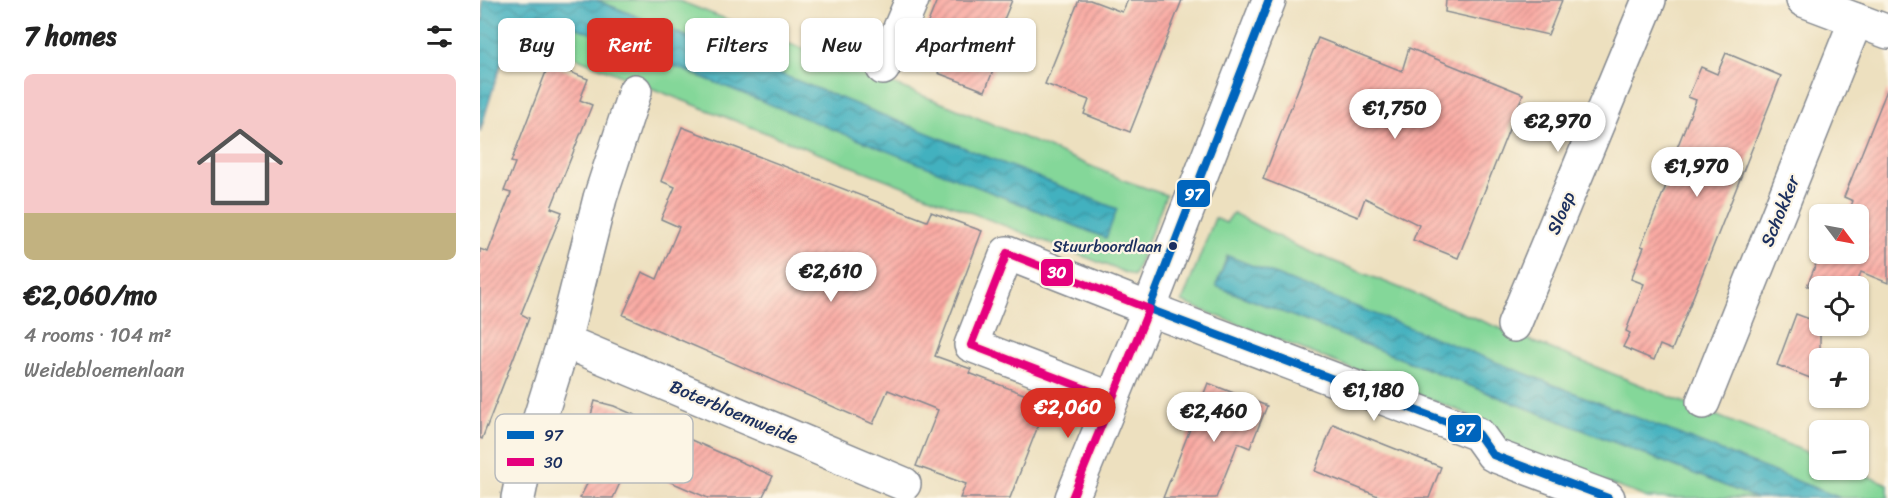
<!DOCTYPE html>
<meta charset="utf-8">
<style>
:root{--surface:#fff;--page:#f2f2f2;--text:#222;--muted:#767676;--line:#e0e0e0;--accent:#d93025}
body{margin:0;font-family:Sriracha,sans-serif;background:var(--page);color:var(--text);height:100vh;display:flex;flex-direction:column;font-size:22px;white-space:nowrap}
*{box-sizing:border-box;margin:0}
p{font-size:20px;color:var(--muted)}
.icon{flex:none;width:33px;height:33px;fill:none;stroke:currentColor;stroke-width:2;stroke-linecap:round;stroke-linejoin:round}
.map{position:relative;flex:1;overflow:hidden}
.details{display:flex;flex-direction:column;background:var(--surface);width:480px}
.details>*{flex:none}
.guide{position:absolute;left:18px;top:18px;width:570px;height:54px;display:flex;gap:12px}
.needle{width:39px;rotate:122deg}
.buttons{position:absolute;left:1329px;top:204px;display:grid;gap:12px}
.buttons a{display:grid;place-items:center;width:60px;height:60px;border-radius:9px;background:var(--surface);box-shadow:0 2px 4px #0004;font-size:30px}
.price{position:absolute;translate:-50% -51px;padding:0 14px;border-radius:21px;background:#fff;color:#222;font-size:20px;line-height:39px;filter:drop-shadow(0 2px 3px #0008)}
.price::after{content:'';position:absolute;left:50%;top:36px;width:18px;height:14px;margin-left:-9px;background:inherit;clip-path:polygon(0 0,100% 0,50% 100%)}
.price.active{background:var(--accent);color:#fff}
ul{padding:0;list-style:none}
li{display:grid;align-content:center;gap:12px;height:318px;padding:0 24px}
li+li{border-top:2px solid var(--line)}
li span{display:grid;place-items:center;height:186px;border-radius:9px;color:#555}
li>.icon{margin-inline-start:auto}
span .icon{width:108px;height:108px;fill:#fffc;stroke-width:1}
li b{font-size:26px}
h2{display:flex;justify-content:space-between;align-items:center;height:72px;padding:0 24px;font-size:26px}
.pill{padding:0 21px;border-radius:9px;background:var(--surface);box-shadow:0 2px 4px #0004;font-size:21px;line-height:54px}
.pill.active{background:var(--accent);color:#fff}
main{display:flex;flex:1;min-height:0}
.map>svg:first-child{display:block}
</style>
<main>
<section class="details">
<h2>7 homes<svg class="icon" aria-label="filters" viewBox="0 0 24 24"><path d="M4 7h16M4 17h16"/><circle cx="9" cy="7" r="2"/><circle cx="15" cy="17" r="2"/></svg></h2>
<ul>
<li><span style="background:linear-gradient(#f6c9c9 75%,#c2b280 0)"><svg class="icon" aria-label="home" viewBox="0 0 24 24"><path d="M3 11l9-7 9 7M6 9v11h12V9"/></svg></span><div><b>€2,060/mo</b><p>4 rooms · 104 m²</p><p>Weidebloemenlaan</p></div></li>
</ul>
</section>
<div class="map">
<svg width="1408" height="498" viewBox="0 0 1408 498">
<defs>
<pattern id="water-waves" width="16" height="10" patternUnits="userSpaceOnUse" patternTransform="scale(1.5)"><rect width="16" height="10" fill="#43b1bf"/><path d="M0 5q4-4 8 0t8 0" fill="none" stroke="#37909e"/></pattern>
<pattern id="building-hatch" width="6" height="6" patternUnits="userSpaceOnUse" patternTransform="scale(1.5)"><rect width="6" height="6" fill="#faa8a1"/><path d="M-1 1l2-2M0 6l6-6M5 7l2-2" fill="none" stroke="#ca8986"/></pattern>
</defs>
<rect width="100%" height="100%" fill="#fcf5e5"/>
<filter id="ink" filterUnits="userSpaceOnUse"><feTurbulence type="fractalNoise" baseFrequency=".0167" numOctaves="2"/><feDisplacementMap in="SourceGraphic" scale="12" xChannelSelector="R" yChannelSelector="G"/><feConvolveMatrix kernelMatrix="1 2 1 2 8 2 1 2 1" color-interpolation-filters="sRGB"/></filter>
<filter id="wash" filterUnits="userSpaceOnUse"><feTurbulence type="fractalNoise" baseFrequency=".008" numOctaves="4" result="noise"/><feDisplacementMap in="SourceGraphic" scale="24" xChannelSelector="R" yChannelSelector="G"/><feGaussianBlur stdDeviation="1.35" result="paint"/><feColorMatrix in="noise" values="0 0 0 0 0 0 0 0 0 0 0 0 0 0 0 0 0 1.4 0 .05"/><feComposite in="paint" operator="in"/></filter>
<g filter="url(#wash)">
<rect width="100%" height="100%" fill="#ede0bf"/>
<g fill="#84d799" stroke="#50837c" stroke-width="1.5">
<path d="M 116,0 L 197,0 L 472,107 L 646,181 L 686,195 L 654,276 L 171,88 L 36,33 L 45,23 L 60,12 L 626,238 L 636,209 Z"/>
<path d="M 753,213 L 816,246 L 1339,457 L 1340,470 L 1371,470 L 1408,484 L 1408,498 L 1360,498 L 747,256 L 736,286 L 1276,498 L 1168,498 L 1025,445 L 1015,430 L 985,413 L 702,302 L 735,218 L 746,223 Z"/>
</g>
<g fill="url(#water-waves)" stroke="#2f708e" stroke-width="1.5">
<path d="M 2,0 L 116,0 L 637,209 L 626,238 L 60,13 C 51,19 41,25 35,34 C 20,58 9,104 0,132 L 0,26 L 3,18 Z"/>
<path d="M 748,256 L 1360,498 L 1276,498 L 736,286 Z"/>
</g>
<g id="blocks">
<g fill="url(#building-hatch)">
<path d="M 457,0 L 532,0 L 516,39 L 524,43 L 505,91 L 458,73 L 464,57 L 457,54 L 463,38 L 445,30 Z"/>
<path d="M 599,0 L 610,0 L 642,12 L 648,0 L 702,0 L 650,132 L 604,114 L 609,100 L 565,84 Z"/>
<path d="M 966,0 L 1082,0 L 1068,35 L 965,12 Z"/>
<path d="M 838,38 L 922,71 L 929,48 L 1043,94 L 978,258 L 933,240 L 939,225 L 885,198 L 878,217 L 783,179 Z"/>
<path d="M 1246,53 L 1301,76 L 1192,350 L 1180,345 L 1174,360 L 1143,347 L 1150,333 L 1146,331 L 1164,284 L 1151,279 L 1164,247 L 1161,246 L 1193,169 L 1189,168 L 1216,100 L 1208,97 L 1221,67 L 1237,74 Z"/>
<path d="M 69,64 L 108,79 L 100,100 L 112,105 L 71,208 L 82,212 L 41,314 L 49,318 L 2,439 L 0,438 L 0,249 L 8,252 L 31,193 L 24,191 L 35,163 L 31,162 Z"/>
<path d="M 1407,90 L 1408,90 L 1408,283 L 1381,272 L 1376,286 L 1327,286 L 1340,254 L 1378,254 L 1378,214 L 1368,214 L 1373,201 L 1364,197 Z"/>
<path d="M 202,127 L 447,221 L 451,212 L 502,231 L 455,356 L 491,369 L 489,373 L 567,403 L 530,498 L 480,498 L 486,484 L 436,466 L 458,410 L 408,390 L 393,424 L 143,315 L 162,272 L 177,279 L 199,227 L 181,219 L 195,187 L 181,181 Z"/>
<path d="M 1316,314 L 1340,323 L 1340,382 L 1297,365 Z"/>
<path d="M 728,383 L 787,406 L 770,448 L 758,443 L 736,498 L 683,498 Z"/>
<path d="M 115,401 L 134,406 L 293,476 L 282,498 L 228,498 L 149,464 L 133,498 L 100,498 L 123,452 L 102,447 Z"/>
<path d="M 853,424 L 961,467 L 949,498 L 903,498 L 835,471 Z"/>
</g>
</g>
</g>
<g filter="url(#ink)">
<use href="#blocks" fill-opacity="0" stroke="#84888e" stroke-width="1.5"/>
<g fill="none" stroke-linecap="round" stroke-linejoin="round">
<g stroke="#84888e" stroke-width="36">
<g id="street">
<path d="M 789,0 L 669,309 L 998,434 L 1013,455 L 1128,498"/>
<path d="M 1323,0 L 1408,32"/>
<path d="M 403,68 L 432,0"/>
<path d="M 1034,325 L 1169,0"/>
<path d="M 84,341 L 424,484"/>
<path d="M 1223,402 L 1376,20"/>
<path d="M 38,498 L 44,469 L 84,341 L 120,198 L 155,91"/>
<path d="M 592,498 L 669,309 L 527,253 L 491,345 L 632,399"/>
</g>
</g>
<use href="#street" stroke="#fff" stroke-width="33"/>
<g stroke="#fcf5e5" stroke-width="12">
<path id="bus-1" d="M 789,0 L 669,309 L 998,434 L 1013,455 L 1128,498"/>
</g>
<g stroke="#fcf5e5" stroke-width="12">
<path id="bus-2" d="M 592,498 L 669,309 L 527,253 L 491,345 L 632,399"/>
</g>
<use href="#bus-1" stroke="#0065bd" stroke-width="8"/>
<use href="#bus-2" stroke="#e5007d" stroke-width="8"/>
</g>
</g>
<circle fill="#1b2f5e" stroke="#fcf5e5" stroke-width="2" cx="693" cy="246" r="5"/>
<g text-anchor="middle" stroke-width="4.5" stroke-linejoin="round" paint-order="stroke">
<g font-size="16" fill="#1b2f5e" stroke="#fcf5e5" text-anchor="end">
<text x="682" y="252">Stuurboordlaan</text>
</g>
<g font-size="18" fill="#1b2f5e" stroke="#fcf5e5">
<text transform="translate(1300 211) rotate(-68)" y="6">Schokker</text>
<text transform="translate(1081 213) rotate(-67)" y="6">Sloep</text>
<text transform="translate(254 412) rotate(23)" y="6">Boterbloemweide</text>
</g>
</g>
<rect x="15" y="414" width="198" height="69" rx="9" fill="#fcf5e5" stroke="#b8babc" stroke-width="1.5"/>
<rect x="27" y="431" width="27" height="8" fill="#0065bd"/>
<rect x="27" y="458" width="27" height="8" fill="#e5007d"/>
<g font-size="16" fill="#1b2f5e">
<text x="64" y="441">97</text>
<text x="64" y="468">30</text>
</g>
<g stroke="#fcf5e5" stroke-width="2">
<rect x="696" y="179" width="35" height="29" rx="6" fill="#0065bd"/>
<rect x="560" y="258" width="34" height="29" rx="6" fill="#e5007d"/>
<rect x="967" y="414" width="35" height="29" rx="6" fill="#0065bd"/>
</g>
<g font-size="16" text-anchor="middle" font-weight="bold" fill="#fff">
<text x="714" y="200">97</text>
<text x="577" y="278">30</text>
<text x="985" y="435">97</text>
</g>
</svg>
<div class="buttons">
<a><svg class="needle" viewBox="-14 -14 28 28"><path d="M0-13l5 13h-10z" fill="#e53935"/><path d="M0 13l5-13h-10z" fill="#767676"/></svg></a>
<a><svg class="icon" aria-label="locate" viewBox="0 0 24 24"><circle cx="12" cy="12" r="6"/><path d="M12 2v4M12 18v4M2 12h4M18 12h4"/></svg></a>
<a>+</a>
<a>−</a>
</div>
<b class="price" style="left:915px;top:140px">€1,750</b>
<b class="price" style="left:1078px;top:153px">€2,970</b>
<b class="price" style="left:1217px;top:198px">€1,970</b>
<b class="price" style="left:351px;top:303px">€2,610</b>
<b class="price" style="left:894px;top:422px">€1,180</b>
<b class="price active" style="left:588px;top:439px">€2,060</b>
<b class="price" style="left:734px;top:443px">€2,460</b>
<div class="guide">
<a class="pill">Buy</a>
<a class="pill active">Rent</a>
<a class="pill">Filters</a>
<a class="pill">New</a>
<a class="pill">Apartment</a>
</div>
</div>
</main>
